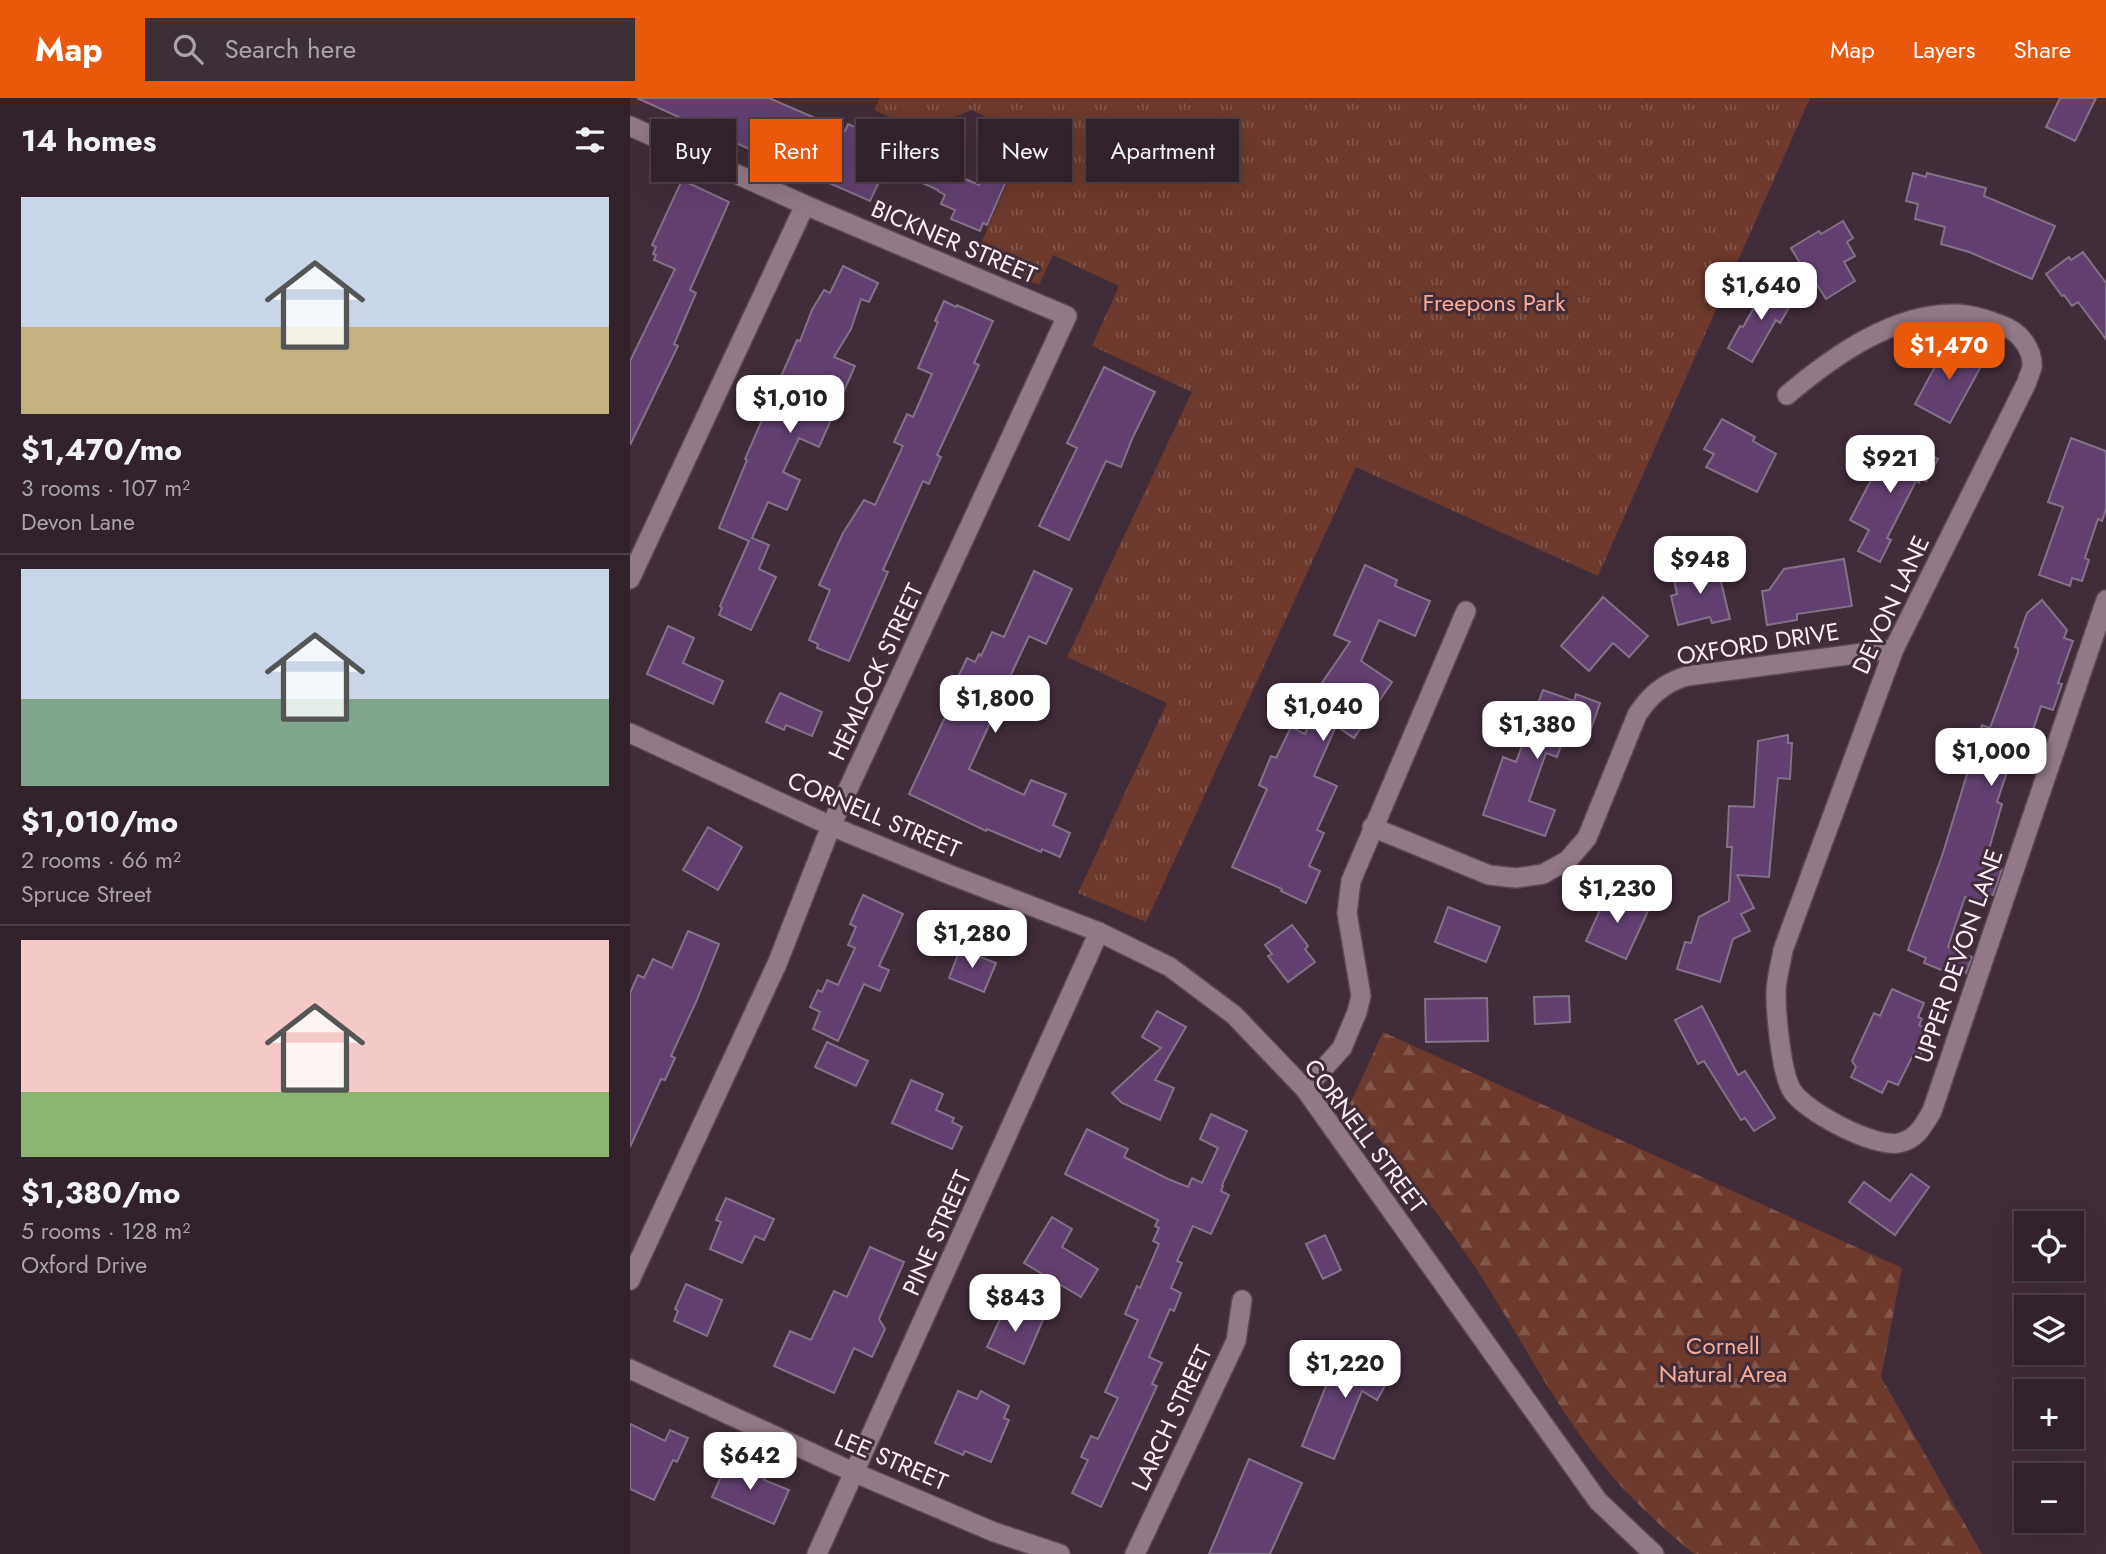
<!DOCTYPE html>
<meta charset="utf-8">
<style>
:root{--surface:#31222c;--page:#3d2f38;--text:#f1f3f6;--muted:#a8a4a9;--line:#4c3f48;--accent:#ea580c}
body{margin:0;font-family:Jost,sans-serif;background:var(--page);color:var(--text);height:100vh;display:flex;flex-direction:column;font-size:26px;white-space:nowrap}
*{box-sizing:border-box;margin:0}
p{font-size:23px;color:var(--muted)}
.icon{flex:none;width:38px;height:38px;fill:none;stroke:currentColor;stroke-width:2;stroke-linecap:round;stroke-linejoin:round}
.map{position:relative;flex:1;overflow:hidden}
.details{display:flex;flex-direction:column;background:var(--surface);width:630px}
.details>*{flex:none}
.guide{position:absolute;left:21px;top:21px;width:665px;height:63px;display:flex;gap:14px}
.buttons{position:absolute;left:1384px;top:1113px;display:grid;gap:14px}
.buttons a{display:grid;place-items:center;width:70px;height:70px;border-radius:0px;background:var(--surface);box-shadow:0 7px 28px #0002,0 0 0 2px var(--line);font-size:35px}
.price{position:absolute;translate:-50% -60px;padding:0 16px;border-radius:14px;background:#fff;color:#222;font-size:23px;line-height:46px;filter:drop-shadow(0 2px 4px #0008)}
.price::after{content:'';position:absolute;left:50%;top:42px;width:21px;height:16px;margin-left:-10px;background:inherit;clip-path:polygon(0 0,100% 0,50% 100%)}
.price.active{background:var(--accent);color:#fff}
ul{padding:0;list-style:none}
li{display:grid;align-content:center;gap:14px;height:371px;padding:0 21px}
li+li{border-top:2px solid var(--line)}
li span{display:grid;place-items:center;height:217px;border-radius:0px;color:#555}
li>.icon{margin-inline-start:auto}
span .icon{width:126px;height:126px;fill:#fffc;stroke-width:1}
li b{font-size:30px}
h2{display:flex;justify-content:space-between;align-items:center;height:84px;padding:0 21px;font-size:30px}
.pill{padding:0 24px;border-radius:0px;background:var(--surface);box-shadow:0 7px 28px #0002,0 0 0 2px var(--line);font-size:24px;line-height:63px}
.pill.active{background:var(--accent);color:#fff}
header{display:flex;align-items:center;gap:42px;box-sizing:border-box;height:98px;padding:0 35px;background:var(--accent);color:#fff}
header strong{font-size:33px}
nav{display:flex;gap:38px;margin-inline-start:auto;font-size:24px}
.search{width:490px;height:63px;background:var(--page);display:flex;align-items:center;gap:18px;box-sizing:border-box;padding:0 24px;border-radius:0px;color:var(--muted);font-size:26px}
main{display:flex;flex:1;min-height:0}
.map>svg:first-child{display:block}
</style>
<header>
<strong>Map</strong>
<div class="search"><svg class="icon" aria-label="search" viewBox="0 0 24 24"><circle cx="10" cy="10" r="6"/><path d="M15 15l6 6"/></svg>Search here</div>
<nav><a>Map</a><a>Layers</a><a>Share</a></nav>
</header>
<main>
<section class="details">
<h2>14 homes<svg class="icon" aria-label="filters" viewBox="0 0 24 24"><path d="M4 7h16M4 17h16"/><circle cx="9" cy="7" r="2"/><circle cx="15" cy="17" r="2"/></svg></h2>
<ul>
<li><span style="background:linear-gradient(#c9d6e8 60%,#c2b280 0)"><svg class="icon" aria-label="home" viewBox="0 0 24 24"><path d="M3 11l9-7 9 7M6 9v11h12V9"/></svg></span><div><b>$1,470/mo</b><p>3 rooms · 107 m²</p><p>Devon Lane</p></div></li>
<li><span style="background:linear-gradient(#c9d6e8 60%,#7fa58c 0)"><svg class="icon" aria-label="home" viewBox="0 0 24 24"><path d="M3 11l9-7 9 7M6 9v11h12V9"/></svg></span><div><b>$1,010/mo</b><p>2 rooms · 66 m²</p><p>Spruce Street</p></div></li>
<li><span style="background:linear-gradient(#f6c9c9 70%,#8fb573 0)"><svg class="icon" aria-label="home" viewBox="0 0 24 24"><path d="M3 11l9-7 9 7M6 9v11h12V9"/></svg></span><div><b>$1,380/mo</b><p>5 rooms · 128 m²</p><p>Oxford Drive</p></div></li>
</ul>
</section>
<div class="map">
<svg width="1476" height="1456" viewBox="0 0 1476 1456">
<defs>
<pattern id="grass-tufts" width="24" height="20" patternUnits="userSpaceOnUse" patternTransform="scale(1.75)"><rect width="24" height="20" fill="#6c392c"/><path d="M3 7l-1-3M5 7V3M7 7l1-3M15 17l-1-3M17 17v-4M19 17l1-3" fill="none" stroke="#82564b"/></pattern>
<pattern id="forest-firs" width="22" height="20" patternUnits="userSpaceOnUse" patternTransform="scale(1.75)"><rect width="22" height="20" fill="#6c392c"/><path d="M5 1l3.5 6h-7zM16 11l3.5 6h-7z" fill="#82564b"/></pattern>
</defs>
<rect width="100%" height="100%" fill="#412d3a"/>
<path fill="url(#grass-tufts)" d="M 250,0 L 1180,0 L 968,478 L 726,369 L 516,824 L 448,795 L 537,605 L 437,559 L 562,294 L 462,248 L 489,188 L 423,157 L 409,187 L 345,159 L 398,38 L 341,12 L 292,33 L 244,12 Z"/>
<path fill="url(#forest-firs)" d="M 753,934 L 1272,1170 L 1251,1279 L 1352,1456 L 1064,1456 C 1032,1430 1002,1402 976,1371 C 924,1308 888,1234 843,1166 C 805,1110 763,1058 720,1006 Z"/>
<g fill="#624170" stroke="#817287" stroke-width="2">
<path d="M 7,0 L 139,0 L 215,33 L 218,26 L 237,34 L 225,62 L 253,75 L 240,103 L 158,67 L 164,55 L 124,38 L 119,51 Z"/>
<path d="M 1430,0 L 1466,0 L 1445,43 L 1416,29 Z"/>
<path d="M 296,64 L 349,87 L 359,65 L 380,74 L 357,127 L 353,125 L 350,133 L 321,121 L 325,112 L 311,106 L 315,97 L 308,93 L 308,92 L 288,83 Z"/>
<path d="M 1283,75 L 1296,79 L 1297,75 L 1356,90 L 1354,98 L 1425,128 L 1402,181 L 1339,154 L 1311,146 L 1315,129 L 1285,121 L 1288,106 L 1276,103 Z"/>
<path d="M 52,82 L 99,104 L 60,192 L 66,195 L 44,246 L 48,248 L 0,347 L 0,263 L 45,171 L 24,162 L 26,157 L 23,156 L 26,149 L 22,147 Z"/>
<path d="M 1213,123 L 1223,140 L 1217,144 L 1225,158 L 1214,164 L 1225,183 L 1196,201 L 1179,174 L 1177,177 L 1161,150 L 1189,133 L 1191,136 Z"/>
<path d="M 1453,154 L 1476,185 L 1476,241 L 1448,204 L 1442,208 L 1434,197 L 1432,198 L 1416,176 L 1439,159 L 1441,162 Z"/>
<path d="M 213,168 L 248,185 L 239,204 L 231,201 L 221,231 L 204,259 L 225,268 L 189,349 L 169,340 L 153,374 L 170,382 L 157,412 L 138,404 L 122,440 L 139,447 L 129,471 L 146,479 L 121,532 L 89,517 L 92,510 L 90,508 L 119,443 L 89,430 L 117,362 L 115,361 L 167,242 L 170,243 L 182,212 L 194,192 L 200,195 Z"/>
<path d="M 1138,185 L 1164,201 L 1150,225 L 1146,222 L 1122,264 L 1098,250 L 1110,228 L 1113,229 Z"/>
<path d="M 314,203 L 326,209 L 327,207 L 363,223 L 344,265 L 349,267 L 307,357 L 311,359 L 299,386 L 293,383 L 253,472 L 258,474 L 219,563 L 187,550 L 188,546 L 179,542 L 200,492 L 189,487 L 213,435 L 234,402 L 245,407 L 273,348 L 264,344 L 277,316 L 283,319 L 301,278 L 302,276 L 288,270 L 308,224 L 305,223 Z"/>
<path d="M 1318,244 L 1354,263 L 1320,325 L 1285,306 Z"/>
<path d="M 474,269 L 525,294 L 502,341 L 491,369 L 476,363 L 439,442 L 409,428 L 447,350 L 437,345 Z"/>
<path d="M 1092,321 L 1125,339 L 1123,343 L 1146,356 L 1127,394 L 1076,369 L 1084,356 L 1074,351 Z"/>
<path d="M 1441,340 L 1476,353 L 1476,411 L 1472,423 L 1468,421 L 1455,460 L 1459,462 L 1452,483 L 1442,480 L 1440,488 L 1409,477 L 1433,409 L 1418,404 Z"/>
<path d="M 1266,343 L 1281,351 L 1283,348 L 1308,361 L 1296,383 L 1291,380 L 1289,385 L 1286,383 L 1257,440 L 1261,442 L 1250,464 L 1228,453 L 1239,432 L 1220,422 L 1250,365 L 1259,351 L 1261,352 Z"/>
<path d="M 1214,461 L 1222,508 L 1167,516 L 1167,522 L 1137,527 L 1132,493 L 1139,492 L 1154,471 Z"/>
<path d="M 1086,463 L 1100,521 L 1082,525 L 1080,519 L 1048,527 L 1041,498 L 1047,496 L 1044,481 L 1070,474 L 1068,467 Z"/>
<path d="M 735,467 L 767,482 L 765,488 L 800,503 L 785,538 L 749,522 L 731,563 L 762,584 L 724,640 L 706,628 L 684,678 L 707,688 L 687,732 L 694,735 L 679,768 L 690,773 L 676,805 L 651,793 L 652,791 L 602,769 L 637,691 L 629,687 L 641,658 L 646,660 L 661,629 L 675,636 L 678,629 L 684,631 L 704,603 L 687,592 L 720,544 L 704,537 Z"/>
<path d="M 404,473 L 442,491 L 416,546 L 399,538 L 378,583 L 387,587 L 378,605 L 371,601 L 339,671 L 394,697 L 401,682 L 436,696 L 423,727 L 440,735 L 430,759 L 412,751 L 411,754 L 357,731 L 356,733 L 279,696 L 316,617 L 319,618 L 334,585 L 327,581 L 337,560 L 345,564 L 349,556 L 351,558 L 362,534 L 374,539 Z"/>
<path d="M 973,499 L 1018,538 L 999,559 L 983,545 L 959,573 L 931,548 Z"/>
<path d="M 1412,502 L 1437,532 L 1434,540 L 1443,543 L 1428,585 L 1432,586 L 1423,612 L 1411,608 L 1391,668 L 1380,665 L 1367,704 L 1372,706 L 1355,765 L 1372,771 L 1363,797 L 1356,795 L 1352,806 L 1335,799 L 1318,849 L 1342,859 L 1336,875 L 1333,873 L 1331,880 L 1294,865 L 1296,860 L 1278,852 L 1313,755 L 1352,627 L 1360,630 L 1388,554 L 1388,550 L 1385,549 L 1397,515 Z"/>
<path d="M 38,528 L 64,540 L 53,565 L 93,583 L 83,606 L 17,576 Z"/>
<path d="M 913,592 L 944,603 L 946,596 L 970,605 L 960,634 L 939,626 L 927,659 L 916,655 L 899,703 L 925,712 L 915,738 L 853,717 L 873,659 L 886,664 Z"/>
<path d="M 150,595 L 192,614 L 182,638 L 156,627 L 154,632 L 136,624 Z"/>
<path d="M 1158,637 L 1158,645 L 1162,645 L 1160,681 L 1148,680 L 1139,779 L 1107,777 L 1124,810 L 1111,816 L 1120,833 L 1103,841 L 1090,884 L 1047,871 L 1055,844 L 1061,845 L 1069,819 L 1099,803 L 1102,749 L 1097,749 L 1099,708 L 1124,709 L 1128,643 Z"/>
<path d="M 78,729 L 112,749 L 88,792 L 53,772 Z"/>
<path d="M 979,792 L 1019,811 L 996,861 L 956,843 Z"/>
<path d="M 233,797 L 273,816 L 249,868 L 259,872 L 250,893 L 234,886 L 208,943 L 183,931 L 190,914 L 180,909 L 188,892 L 192,894 L 197,882 L 208,887 L 225,850 L 218,847 L 226,829 L 220,826 Z"/>
<path d="M 818,809 L 870,829 L 856,864 L 805,844 Z"/>
<path d="M 662,827 L 678,848 L 675,851 L 685,864 L 658,884 L 638,858 L 642,856 L 635,847 Z"/>
<path d="M 58,833 L 89,846 L 66,904 L 41,958 L 45,960 L 35,982 L 31,981 L 0,1049 L 0,895 L 8,877 L 14,880 L 23,861 L 42,870 Z"/>
<path d="M 330,851 L 366,865 L 354,894 L 319,880 Z"/>
<path d="M 1262,891 L 1294,905 L 1288,919 L 1292,921 L 1289,927 L 1301,933 L 1290,958 L 1284,955 L 1268,987 L 1258,983 L 1252,995 L 1221,979 L 1226,969 L 1222,963 L 1244,915 L 1250,918 Z"/>
<path d="M 939,898 L 940,924 L 905,926 L 904,899 Z"/>
<path d="M 857,900 L 858,943 L 796,944 L 795,901 Z"/>
<path d="M 1072,908 L 1108,977 L 1115,973 L 1145,1020 L 1124,1033 L 1115,1020 L 1111,1022 L 1074,963 L 1068,966 L 1045,922 Z"/>
<path d="M 527,913 L 556,929 L 525,982 L 544,990 L 530,1022 L 492,1005 L 482,995 L 531,950 L 512,939 Z"/>
<path d="M 197,944 L 238,963 L 226,988 L 185,969 Z"/>
<path d="M 281,982 L 313,996 L 306,1012 L 324,1020 L 322,1024 L 332,1029 L 322,1051 L 262,1025 Z"/>
<path d="M 581,1016 L 617,1033 L 592,1087 L 593,1088 L 591,1093 L 599,1097 L 581,1136 L 563,1128 L 547,1163 L 552,1165 L 541,1190 L 551,1195 L 544,1213 L 540,1211 L 519,1259 L 532,1265 L 522,1286 L 527,1288 L 471,1409 L 442,1395 L 458,1362 L 451,1359 L 461,1338 L 468,1341 L 488,1300 L 475,1294 L 508,1222 L 495,1216 L 507,1188 L 510,1190 L 529,1146 L 523,1143 L 529,1130 L 525,1128 L 528,1122 L 435,1076 L 457,1031 L 498,1051 L 494,1059 L 538,1081 L 558,1089 L 562,1080 L 572,1085 L 588,1050 L 570,1041 Z"/>
<path d="M 1281,1076 L 1299,1089 L 1265,1137 L 1219,1104 L 1234,1084 L 1260,1103 Z"/>
<path d="M 96,1100 L 144,1121 L 134,1142 L 125,1138 L 112,1165 L 80,1151 L 91,1124 L 86,1122 Z"/>
<path d="M 422,1119 L 442,1131 L 432,1149 L 468,1171 L 451,1199 L 394,1165 Z"/>
<path d="M 695,1137 L 711,1172 L 693,1181 L 676,1146 Z"/>
<path d="M 240,1149 L 274,1164 L 249,1221 L 255,1231 L 242,1259 L 224,1250 L 204,1295 L 144,1268 L 160,1233 L 181,1242 L 204,1193 L 217,1199 Z"/>
<path d="M 56,1186 L 92,1202 L 77,1238 L 44,1223 L 48,1213 L 45,1211 Z"/>
<path d="M 377,1206 L 413,1222 L 394,1266 L 357,1249 Z"/>
<path d="M 739,1249 L 761,1262 L 756,1271 L 762,1275 L 747,1302 L 732,1293 L 704,1361 L 672,1348 L 698,1283 L 712,1260 L 722,1266 L 725,1260 L 731,1263 Z"/>
<path d="M 328,1293 L 347,1301 L 351,1293 L 379,1308 L 374,1320 L 379,1322 L 361,1364 L 335,1353 L 333,1357 L 305,1345 Z"/>
<path d="M 0,1326 L 35,1343 L 40,1332 L 58,1340 L 47,1364 L 43,1362 L 24,1402 L 0,1391 Z"/>
<path d="M 619,1361 L 672,1385 L 640,1456 L 579,1456 Z"/>
<path d="M 108,1363 L 137,1375 L 134,1382 L 159,1392 L 144,1426 L 82,1399 L 97,1365 L 105,1369 Z"/>
</g>
<g fill="none" stroke-linecap="round" stroke-linejoin="round">
<g stroke="#5a4954" stroke-width="22">
<g id="minor">
<path d="M 0,28 L 175,107 L 437,218 L 201,728 L 147,866 L 0,1182"/>
<path d="M 1157,297 C 1202,259 1264,214 1327,216 C 1345,217 1362,223 1378,230 C 1392,237 1403,253 1402,269 C 1401,274 1398,279 1397,284 L 1264,551 L 1153,852 C 1151,866 1146,881 1146,895 C 1146,917 1151,972 1161,991 C 1173,1013 1244,1050 1269,1045 C 1287,1041 1294,1027 1302,1013 L 1476,502"/>
<path d="M 0,481 L 175,107"/>
<path d="M 742,729 L 859,777 L 886,780 L 913,776 L 938,762 L 957,740 L 1007,617 C 1020,597 1034,585 1057,578 L 1264,551"/>
<path d="M 675,991 L 712,950 L 727,914 L 731,898 L 717,815 L 721,783 L 836,513"/>
<path d="M 0,1271 L 223,1374 L 364,1434 L 430,1456"/>
<path d="M 187,1456 L 469,834"/>
<path d="M 505,1456 L 606,1243 L 612,1202"/>
</g>
</g>
<g stroke="#5a4954" stroke-width="22">
<path id="tertiary" d="M 0,635 L 201,728 L 318,776 L 469,834 L 540,869 L 604,917 L 675,991 L 968,1403 L 1024,1456"/>
</g>
<use href="#minor" stroke="#917987" stroke-width="19"/>
<use href="#tertiary" stroke="#917987" stroke-width="19"/>
</g>
<g text-anchor="middle" stroke-width="6" stroke-linejoin="round" paint-order="stroke">
<g font-size="24" fill="#fceef6" stroke="#412d3a">
<text transform="translate(324 144) rotate(23)" y="8">BICKNER STREET</text>
<text transform="translate(1261 507) rotate(-65)" y="8">DEVON LANE</text>
<text transform="translate(1128 546) rotate(-9)" y="8">OXFORD DRIVE</text>
<text transform="translate(246 574) rotate(-65)" y="8">HEMLOCK STREET</text>
<text transform="translate(244 717) rotate(23)" y="8">CORNELL STREET</text>
<text transform="translate(1329 858) rotate(-71)" y="8">UPPER DEVON LANE</text>
<text transform="translate(735 1038) rotate(53)" y="8">CORNELL STREET</text>
<text transform="translate(307 1135) rotate(-66)" y="8">PINE STREET</text>
<text transform="translate(542 1320) rotate(-65)" y="8">LARCH STREET</text>
<text transform="translate(261 1362) rotate(23)" y="8">LEE STREET</text>
</g>
<g font-size="24" fill="#f6ac9a" stroke="#412d3a">
<text x="864" y="213">Freepons Park</text>
<text x="1093" y="1256">Cornell<tspan x="1093" dy="28">Natural Area</tspan></text>
</g>
</g>
</svg>
<div class="buttons">
<a><svg class="icon" aria-label="locate" viewBox="0 0 24 24"><circle cx="12" cy="12" r="6"/><path d="M12 2v4M12 18v4M2 12h4M18 12h4"/></svg></a>
<a><svg class="icon" aria-label="layers" viewBox="0 0 24 24"><path d="M12 4l9 5-9 5-9-5zM3 14l9 5 9-5"/></svg></a>
<a>+</a>
<a>−</a>
</div>
<b class="price" style="left:1131px;top:224px">$1,640</b>
<b class="price active" style="left:1319px;top:284px">$1,470</b>
<b class="price" style="left:160px;top:337px">$1,010</b>
<b class="price" style="left:1260px;top:397px">$921</b>
<b class="price" style="left:1070px;top:498px">$948</b>
<b class="price" style="left:365px;top:637px">$1,800</b>
<b class="price" style="left:693px;top:645px">$1,040</b>
<b class="price" style="left:907px;top:663px">$1,380</b>
<b class="price" style="left:1361px;top:690px">$1,000</b>
<b class="price" style="left:987px;top:827px">$1,230</b>
<b class="price" style="left:342px;top:872px">$1,280</b>
<b class="price" style="left:385px;top:1236px">$843</b>
<b class="price" style="left:715px;top:1302px">$1,220</b>
<b class="price" style="left:120px;top:1394px">$642</b>
<div class="guide">
<a class="pill">Buy</a>
<a class="pill active">Rent</a>
<a class="pill">Filters</a>
<a class="pill">New</a>
<a class="pill">Apartment</a>
</div>
</div>
</main>
